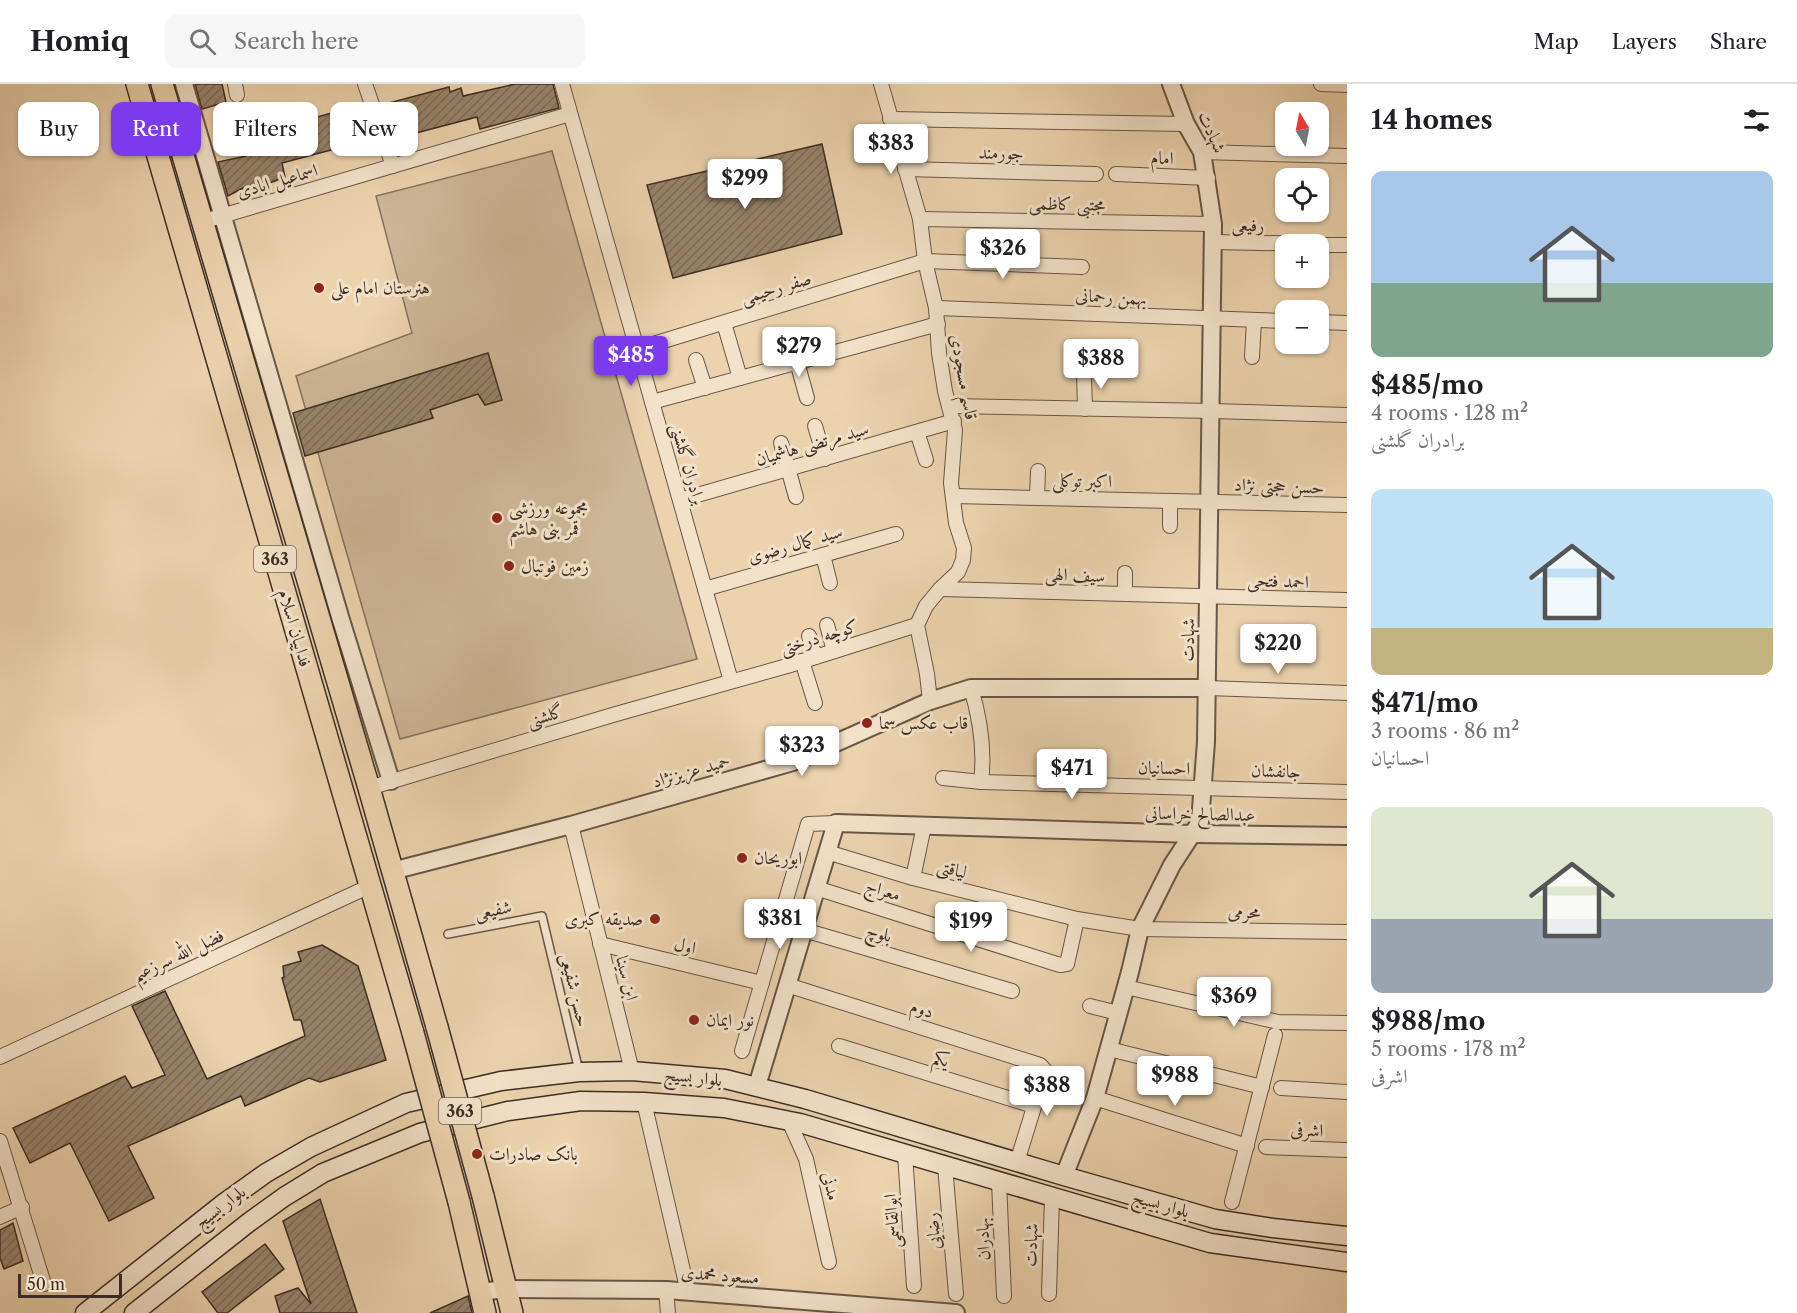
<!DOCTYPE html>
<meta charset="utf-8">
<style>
:root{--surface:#fff;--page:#f6f6f6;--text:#202124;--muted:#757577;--line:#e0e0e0;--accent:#7c3aed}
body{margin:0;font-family:"Libre Caslon Text",Amiri,serif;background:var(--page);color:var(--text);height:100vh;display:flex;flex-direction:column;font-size:22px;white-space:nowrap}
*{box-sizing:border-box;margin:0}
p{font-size:20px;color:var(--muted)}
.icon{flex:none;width:33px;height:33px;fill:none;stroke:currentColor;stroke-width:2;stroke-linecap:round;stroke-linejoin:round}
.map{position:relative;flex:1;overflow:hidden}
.side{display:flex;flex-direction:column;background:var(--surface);width:450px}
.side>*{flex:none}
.top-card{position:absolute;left:18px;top:18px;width:570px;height:54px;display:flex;gap:12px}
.needle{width:39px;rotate:350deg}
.buttons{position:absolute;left:1275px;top:18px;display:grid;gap:12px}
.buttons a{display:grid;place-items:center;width:54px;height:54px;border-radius:12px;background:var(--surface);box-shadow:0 2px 4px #0004;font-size:30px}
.scale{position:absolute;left:18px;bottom:15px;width:104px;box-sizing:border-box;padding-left:6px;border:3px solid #3c2e24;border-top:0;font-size:16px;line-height:21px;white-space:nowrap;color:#3c2e24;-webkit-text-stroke:4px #f3e2ca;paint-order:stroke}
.price{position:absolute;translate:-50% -51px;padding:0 14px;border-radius:6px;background:#fff;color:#222;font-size:20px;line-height:39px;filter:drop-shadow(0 2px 3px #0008)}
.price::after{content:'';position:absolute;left:50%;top:36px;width:18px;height:14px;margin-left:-9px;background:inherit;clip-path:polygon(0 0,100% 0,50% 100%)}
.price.current{background:var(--accent);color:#fff}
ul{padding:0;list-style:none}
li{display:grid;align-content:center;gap:12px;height:318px;padding:0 24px}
li span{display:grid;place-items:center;height:186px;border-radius:12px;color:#555}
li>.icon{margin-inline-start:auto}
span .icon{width:108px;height:108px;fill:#fffc;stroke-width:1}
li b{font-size:26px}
h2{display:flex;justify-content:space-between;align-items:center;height:72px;padding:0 24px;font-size:26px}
.pill{padding:0 21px;border-radius:12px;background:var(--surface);box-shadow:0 2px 4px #0004;font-size:21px;line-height:54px}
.pill.current{background:var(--accent);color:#fff}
header{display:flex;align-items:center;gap:36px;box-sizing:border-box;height:84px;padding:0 30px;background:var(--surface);border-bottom:2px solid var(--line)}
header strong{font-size:28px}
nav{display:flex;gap:33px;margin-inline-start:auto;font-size:21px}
.search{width:420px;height:54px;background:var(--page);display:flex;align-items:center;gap:15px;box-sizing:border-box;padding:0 21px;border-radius:12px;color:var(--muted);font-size:22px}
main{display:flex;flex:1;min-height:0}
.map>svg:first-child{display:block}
</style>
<header>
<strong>Homiq</strong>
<div class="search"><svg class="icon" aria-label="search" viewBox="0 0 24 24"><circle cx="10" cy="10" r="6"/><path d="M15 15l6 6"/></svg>Search here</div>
<nav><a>Map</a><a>Layers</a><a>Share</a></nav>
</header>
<main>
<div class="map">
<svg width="1347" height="1229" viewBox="0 0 1347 1229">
<defs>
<pattern id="building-hatch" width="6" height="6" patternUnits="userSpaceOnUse" patternTransform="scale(1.5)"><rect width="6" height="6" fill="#98846c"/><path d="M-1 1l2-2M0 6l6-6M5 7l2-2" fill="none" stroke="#7d6c59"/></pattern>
</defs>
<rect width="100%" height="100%" fill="#ecd3ae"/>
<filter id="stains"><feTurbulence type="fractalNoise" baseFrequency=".00333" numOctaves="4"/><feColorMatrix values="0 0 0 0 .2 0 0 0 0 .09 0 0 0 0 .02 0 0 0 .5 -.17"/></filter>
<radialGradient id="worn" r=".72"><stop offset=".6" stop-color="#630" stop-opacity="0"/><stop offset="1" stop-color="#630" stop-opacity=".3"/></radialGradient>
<path fill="#ceb797" stroke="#85725e" stroke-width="1.5" d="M 552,67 L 697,575 L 400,655 L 296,292 L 412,249 L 376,112 Z"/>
<g fill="url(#building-hatch)" stroke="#3c2e24" stroke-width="1.5">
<path d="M 195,0 L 222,0 L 226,18 L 202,25 Z"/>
<path d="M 515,0 L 553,0 L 559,24 L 480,45 L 477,33 L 393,55 L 384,27 L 391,26 L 389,19 L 449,3 L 450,8 L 461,4 L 463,12 Z"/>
<path d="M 346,25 L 347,30 L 358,26 L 365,57 L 282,79 L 285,93 L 244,109 L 243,104 L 228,112 L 218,78 L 246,72 L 245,68 L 257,65 L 257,69 L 280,62 L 277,49 L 288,48 L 285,42 Z"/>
<path d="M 822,60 L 842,150 L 673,194 L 647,101 Z"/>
<path d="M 488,269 L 502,316 L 485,321 L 478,310 L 430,326 L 433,334 L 305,372 L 293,329 Z"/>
<path d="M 322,861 L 358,882 L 386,976 L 320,998 L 309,994 L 245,1022 L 241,1012 L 128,1062 L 154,1114 L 109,1137 L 70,1059 L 30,1079 L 13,1044 L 125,992 L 132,1004 L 165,991 L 132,922 L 165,907 L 207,995 L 305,952 L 301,936 L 294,936 L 282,894 L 284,893 L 283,882 L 301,877 L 298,868 Z"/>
<path d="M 320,1115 L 357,1229 L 280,1229 L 275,1212 L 298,1204 L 311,1220 L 283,1137 Z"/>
<path d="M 13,1139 L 23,1177 L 4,1185 L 0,1174 L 0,1146 Z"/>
<path d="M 265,1160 L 284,1185 L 227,1229 L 218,1229 L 202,1208 Z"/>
<path d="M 468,1212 L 472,1229 L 430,1229 Z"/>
</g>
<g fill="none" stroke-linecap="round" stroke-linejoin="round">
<g stroke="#685746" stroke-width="10">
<path id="service" d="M 448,850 L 542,832 L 579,987"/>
</g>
<g stroke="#685746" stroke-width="16">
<g id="minor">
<path d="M 235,0 L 237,11"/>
<path d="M 365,0 L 393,82"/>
<path d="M 562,0 L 731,597"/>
<path d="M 881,0 L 920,135 L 925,177 L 936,224 L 939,269 L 945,307 L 955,346 L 951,399 L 956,439 L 964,464 L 963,476 L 958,488 L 940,505 L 926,522 L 917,541 L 927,590 L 930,617"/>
<path d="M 1321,0 L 1347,1"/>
<path d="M 890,35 L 1186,40"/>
<path d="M 1202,68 L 1347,72"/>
<path d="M 905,85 L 1096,90"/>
<path d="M 1116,90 L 1208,94"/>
<path d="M 920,135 L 1213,140"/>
<path d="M 201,138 L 570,30"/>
<path d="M 1213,158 L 1317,160"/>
<path d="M 1318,161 L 1347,161"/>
<path d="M 936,224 L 1286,237"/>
<path d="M 1318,238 L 1347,239"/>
<path d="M 724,239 L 740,294"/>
<path d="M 637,265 L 925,177 L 1082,183"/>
<path d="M 1252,273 L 1254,237"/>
<path d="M 696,276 L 705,304"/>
<path d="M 797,278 L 807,314"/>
<path d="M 1084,289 L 1085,325"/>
<path d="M 652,318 L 938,240"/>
<path d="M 950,322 L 1212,327 L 1347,331"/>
<path d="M 815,342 L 825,375"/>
<path d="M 917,348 L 926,376"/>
<path d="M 781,359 L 796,413"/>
<path d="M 953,412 L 1347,421"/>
<path d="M 1037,414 L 1038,387"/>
<path d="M 680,416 L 954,337"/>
<path d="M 1170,442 L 1170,417"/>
<path d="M 823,471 L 830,499"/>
<path d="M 705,505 L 896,450"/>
<path d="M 940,505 L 1347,516"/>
<path d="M 1125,510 L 1125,489"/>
<path d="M 827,541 L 834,567"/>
<path d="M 809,552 L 815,573"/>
<path d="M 802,577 L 815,619"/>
<path d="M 971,604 C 980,634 985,666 981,698"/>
<path d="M 1207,604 L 1347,609"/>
<path d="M 943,694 L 981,698 L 1347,708"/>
<path d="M 369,704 L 616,630 L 787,582 L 917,541"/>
<path d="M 571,741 L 632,987"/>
<path d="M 827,768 L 913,794 L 1077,835 L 1140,845 L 1347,848"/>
<path d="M 913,794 L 924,742"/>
<path d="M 816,804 L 1060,881 L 1067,880 L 1077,835"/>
<path d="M 804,846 L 1012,907"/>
<path d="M 600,860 L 762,899"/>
<path d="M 787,901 L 1040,981 L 1044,985 L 1044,991 L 1017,1078"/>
<path d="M 1126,903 L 1278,938 L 1347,939"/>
<path d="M 1090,922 L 1118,929"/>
<path d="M 839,962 L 1034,1022"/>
<path d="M 1109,965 L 1262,1003"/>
<path d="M 742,967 L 808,740 L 836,739"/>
<path d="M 0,973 L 370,802"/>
<path d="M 1281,1004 L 1347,1008"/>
<path d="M 1095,1014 L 1247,1062"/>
<path d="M 644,1018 L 688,1208"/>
<path d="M 789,1037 L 806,1075 L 829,1178"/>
<path d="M 0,1057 L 44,1200"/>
<path d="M 1266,1063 L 1347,1066"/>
<path d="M 905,1070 L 914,1202"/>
<path d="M 945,1082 L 956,1210"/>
<path d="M 999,1098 L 1004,1212"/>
<path d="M 1232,1118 L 1275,951"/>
<path d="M 0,1133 L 22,1123"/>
<path d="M 666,1206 L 668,1229"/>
<path d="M 1049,1210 L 1052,1113"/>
</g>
</g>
<g stroke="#685746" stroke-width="20">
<g id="tertiary">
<path d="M 184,0 L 341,536 L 391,697"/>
<path d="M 392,787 L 571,741 L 793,678 L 930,617 L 971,604 L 1207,604"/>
<path d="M 757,1002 L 836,739 L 1193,750 L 1347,752"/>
<path d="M 1064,1092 L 1095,1014 L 1130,888 L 1140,845 L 1172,781 L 1200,738 L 1206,658 L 1213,140 L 1202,68 L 1186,40 L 1171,0"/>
<path d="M 479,1208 L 506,1205 L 666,1206 L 956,1229"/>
</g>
</g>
<g stroke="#3c2e24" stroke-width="21">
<g id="secondary">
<path d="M 85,1229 L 224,1119 L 266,1089 L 311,1063 L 406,1019 L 501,997 L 579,988 L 632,987 L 725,995 L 805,1015 L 1064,1092 L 1215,1135 L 1273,1144 L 1347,1152"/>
<path d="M 134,1229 L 248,1139 L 284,1113 L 323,1089 L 420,1049 L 508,1027 L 581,1017 L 644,1018 L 724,1024 L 800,1039 L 1210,1159 L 1347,1178"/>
</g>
</g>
<g stroke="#3c2e24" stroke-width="24">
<g id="primary">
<path d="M 137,0 L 413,949"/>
<path d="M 162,0 L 369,704 L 437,943"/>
<path d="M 483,1112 L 512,1229"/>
<path d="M 459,1118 L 485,1229"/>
</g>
</g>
<use href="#service" stroke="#f3e2ca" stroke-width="7"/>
<use href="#minor" stroke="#f3e2ca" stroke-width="14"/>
<use href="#tertiary" stroke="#f3e2ca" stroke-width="16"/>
<use href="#secondary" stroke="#f3e2ca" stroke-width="18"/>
<use href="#primary" stroke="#ecd3ae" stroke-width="21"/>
<g stroke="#3c2e24" stroke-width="24" stroke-linecap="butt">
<g id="primary-bridge">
<path d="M 437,943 L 483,1112"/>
<path d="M 413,949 L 459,1118"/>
</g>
</g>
<use href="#primary-bridge" stroke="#ecd3ae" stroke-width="21"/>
</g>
<g fill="#8f2418" stroke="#f3e2ca" stroke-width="2">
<circle cx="319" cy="204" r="6"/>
<circle cx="497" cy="434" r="6"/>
<circle cx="509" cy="482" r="6"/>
<circle cx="867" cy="639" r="6"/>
<circle cx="742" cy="774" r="6"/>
<circle cx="655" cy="835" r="6"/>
<circle cx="694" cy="936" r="6"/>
<circle cx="477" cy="1070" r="6"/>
</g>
<g text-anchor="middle" stroke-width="6" stroke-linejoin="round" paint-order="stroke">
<g fill="#f3e2ca" stroke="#736456" stroke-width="1.5">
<rect x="254" y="462" width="42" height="26" rx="4.5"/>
<rect x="439" y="1014" width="42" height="26" rx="4.5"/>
</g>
<g font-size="16" font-weight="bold" fill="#3c2e24">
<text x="275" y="481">363</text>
<text x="460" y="1033">363</text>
</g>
<g font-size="18" fill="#3c2e24" stroke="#f3e2ca">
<text transform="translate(1212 48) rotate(66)" y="6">شهادت</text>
<text transform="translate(1001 69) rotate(1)" y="6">جورمند</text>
<text transform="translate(1162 74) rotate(2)" y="6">امام</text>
<text transform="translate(277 97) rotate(-16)" y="6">اسماعیل ابادی</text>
<text transform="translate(1067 120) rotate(1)" y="6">مجتبی کاظمی</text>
<text transform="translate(1248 141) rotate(2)" y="6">رفیعی</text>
<text transform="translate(776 204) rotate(-17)" y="6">صفر رحیمی</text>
<text transform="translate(1111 213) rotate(3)" y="6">بهمن رحمانی</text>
<text transform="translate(964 293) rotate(80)" y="6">قاسم مسجودی</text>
<text transform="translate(812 360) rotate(-16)" y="6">سید مرتضی هاشمیان</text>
<text transform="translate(688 380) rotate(74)" y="6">برادران گلشنی</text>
<text transform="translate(1082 397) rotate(1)" y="6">اکبر توکلی</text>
<text transform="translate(1279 402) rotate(2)" y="6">حسن حجتی نژاد</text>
<text transform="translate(795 460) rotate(-16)" y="6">سید کمال رضوی</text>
<text transform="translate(1075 491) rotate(2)" y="6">سیف الهی</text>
<text transform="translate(1278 497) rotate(2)" y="6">احمد فتحی</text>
<text transform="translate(295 544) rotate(74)" y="6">فداییان اسلام</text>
<text transform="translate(819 553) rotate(-17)" y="6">کوچه درختی</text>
<text transform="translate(1188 556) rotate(-89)" y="6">شهادت</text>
<text transform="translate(545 632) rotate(-17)" y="6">گلشنی</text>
<text transform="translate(1164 684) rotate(1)" y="6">احسانیان</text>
<text transform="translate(691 687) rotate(-16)" y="6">حمید عزیزنژاد</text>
<text transform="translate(1276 687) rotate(2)" y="6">جانفشان</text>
<text transform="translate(1200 730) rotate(1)" y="6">عبدالصالح خراسانی</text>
<text transform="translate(952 785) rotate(14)" y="6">لیاقتی</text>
<text transform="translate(883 806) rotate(18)" y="6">معراج</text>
<text transform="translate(493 826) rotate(-11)" y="6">شفیعی</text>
<text transform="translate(1244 828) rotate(1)" y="6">محرمی</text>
<text transform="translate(879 849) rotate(16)" y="6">بلوچ</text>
<text transform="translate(685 862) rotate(13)" y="6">اول</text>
<text transform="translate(178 871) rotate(-25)" y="6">فضل الله سرزعیم</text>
<text transform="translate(627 894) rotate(76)" y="6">ابن سینا</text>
<text transform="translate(575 906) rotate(77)" y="6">حسن شفیعی</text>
<text transform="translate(922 925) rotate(18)" y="6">دوم</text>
<text transform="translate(941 975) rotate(17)" y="6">یکم</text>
<text transform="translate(693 993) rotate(6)" y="6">بلوار بسیج</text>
<text transform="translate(1307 1046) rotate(2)" y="6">اشرفی</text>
<text transform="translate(831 1102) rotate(78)" y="6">مدنی</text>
<text transform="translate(1161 1120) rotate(16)" y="6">بلوار بسیج</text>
<text transform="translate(220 1123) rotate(-37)" y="6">بلوار بسیج</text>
<text transform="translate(892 1137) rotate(-94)" y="6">ابوالقاسمی</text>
<text transform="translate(933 1147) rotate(-95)" y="6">رضایی</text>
<text transform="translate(983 1155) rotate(-92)" y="6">بهادران</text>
<text transform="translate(1031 1161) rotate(-88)" y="6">شهادت</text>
<text transform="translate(720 1191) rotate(4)" y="6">مسعود محمدی</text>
</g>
<g font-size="18" fill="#3c2e24" stroke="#f3e2ca" text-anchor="start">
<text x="331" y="210">هنرستان امام علی</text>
<text x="509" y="430">مجموعه ورزشی<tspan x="509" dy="21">قمر بنی هاشم</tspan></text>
<text x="521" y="488">زمین فوتبال</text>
<text x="879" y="645">قاب عکس سما</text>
<text x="754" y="780">ابوریحان</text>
<text x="643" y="841" text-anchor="end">صدیقه کبری</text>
<text x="706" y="942">نور ایمان</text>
<text x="489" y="1076">بانک صادرات</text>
</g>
</g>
<rect width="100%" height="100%" filter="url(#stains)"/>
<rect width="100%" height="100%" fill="url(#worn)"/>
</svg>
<div class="buttons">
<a><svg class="needle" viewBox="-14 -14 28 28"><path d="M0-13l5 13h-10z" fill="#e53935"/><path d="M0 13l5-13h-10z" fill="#757577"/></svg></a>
<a><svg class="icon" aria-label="locate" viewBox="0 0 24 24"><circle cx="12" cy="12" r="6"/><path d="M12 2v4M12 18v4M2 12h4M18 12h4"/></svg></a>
<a>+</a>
<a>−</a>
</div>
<div class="scale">50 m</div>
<b class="price" style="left:891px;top:91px">$383</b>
<b class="price" style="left:745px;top:126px">$299</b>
<b class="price" style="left:1003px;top:196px">$326</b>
<b class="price" style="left:799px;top:294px">$279</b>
<b class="price current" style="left:631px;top:303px">$485</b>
<b class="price" style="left:1101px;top:306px">$388</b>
<b class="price" style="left:1278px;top:591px">$220</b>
<b class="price" style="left:802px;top:693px">$323</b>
<b class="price" style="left:1072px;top:716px">$471</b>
<b class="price" style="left:780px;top:866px">$381</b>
<b class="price" style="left:971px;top:869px">$199</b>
<b class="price" style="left:1234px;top:944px">$369</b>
<b class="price" style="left:1175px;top:1023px">$988</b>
<b class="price" style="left:1047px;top:1033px">$388</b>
<div class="top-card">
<a class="pill">Buy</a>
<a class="pill current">Rent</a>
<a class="pill">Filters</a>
<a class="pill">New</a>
</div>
</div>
<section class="side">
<h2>14 homes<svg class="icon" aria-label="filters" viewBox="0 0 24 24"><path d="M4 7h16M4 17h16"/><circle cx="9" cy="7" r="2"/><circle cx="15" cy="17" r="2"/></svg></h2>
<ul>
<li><span style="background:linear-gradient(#a9c7e8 60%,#7fa58c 0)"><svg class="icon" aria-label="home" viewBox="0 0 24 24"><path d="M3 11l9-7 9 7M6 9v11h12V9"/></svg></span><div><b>$485/mo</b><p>4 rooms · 128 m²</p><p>برادران گلشنی</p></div></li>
<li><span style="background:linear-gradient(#bfe0f5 75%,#c2b280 0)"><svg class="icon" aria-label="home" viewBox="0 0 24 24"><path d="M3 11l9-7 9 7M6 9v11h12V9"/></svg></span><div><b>$471/mo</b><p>3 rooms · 86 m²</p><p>احسانیان</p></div></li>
<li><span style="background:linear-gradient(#dfe7d0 60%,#9aa5b1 0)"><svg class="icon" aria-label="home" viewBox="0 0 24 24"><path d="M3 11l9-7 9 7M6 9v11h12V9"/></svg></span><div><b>$988/mo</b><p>5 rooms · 178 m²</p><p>اشرفی</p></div></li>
</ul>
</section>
</main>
